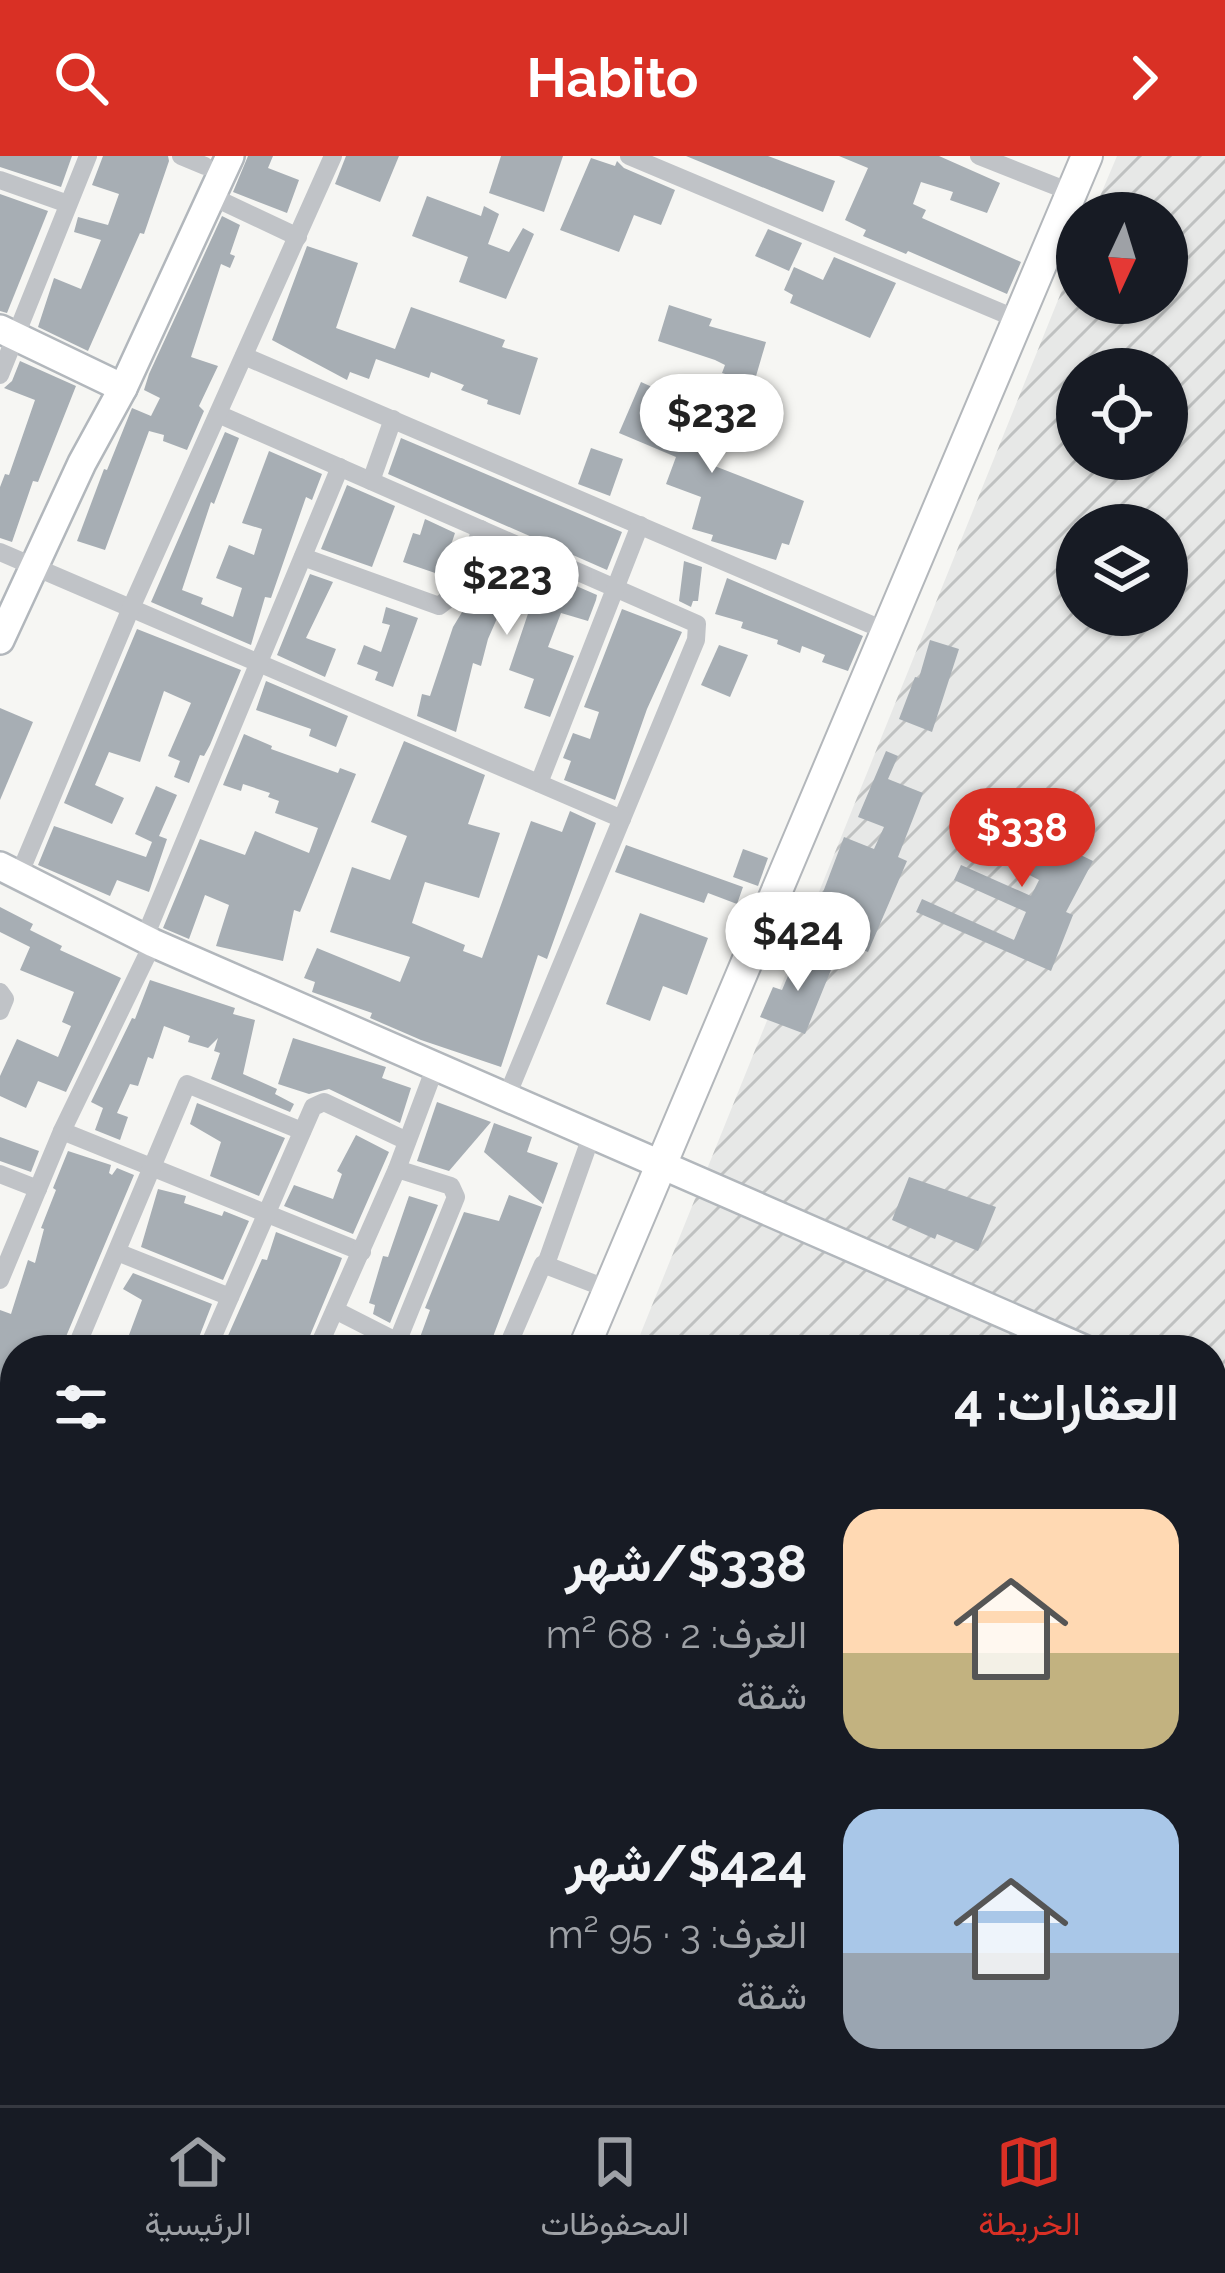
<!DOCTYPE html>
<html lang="ar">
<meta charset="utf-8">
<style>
:root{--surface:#171b24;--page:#242831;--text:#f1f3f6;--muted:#9ea1a6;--line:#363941;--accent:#d93025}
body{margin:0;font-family:Raleway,Vazirmatn,sans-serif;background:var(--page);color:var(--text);direction:rtl;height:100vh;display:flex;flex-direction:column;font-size:45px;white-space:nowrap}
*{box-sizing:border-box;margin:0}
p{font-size:39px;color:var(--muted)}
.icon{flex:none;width:66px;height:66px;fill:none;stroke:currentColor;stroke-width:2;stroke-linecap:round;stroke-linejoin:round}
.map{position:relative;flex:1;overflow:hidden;direction:ltr}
.side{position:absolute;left:0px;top:1179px;width:1227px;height:771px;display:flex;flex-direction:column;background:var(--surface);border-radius:48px 48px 0 0;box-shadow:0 3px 9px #0004;direction:rtl}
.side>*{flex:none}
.needle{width:78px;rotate:184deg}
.buttons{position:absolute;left:1056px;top:36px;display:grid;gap:24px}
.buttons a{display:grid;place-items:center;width:132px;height:132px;border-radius:50%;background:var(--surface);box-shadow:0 3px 9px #0004;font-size:60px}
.price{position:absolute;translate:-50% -102px;padding:0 27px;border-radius:42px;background:#fff;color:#222;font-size:39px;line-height:78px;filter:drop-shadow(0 3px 6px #0008)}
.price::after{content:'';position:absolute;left:50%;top:72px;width:36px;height:27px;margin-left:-18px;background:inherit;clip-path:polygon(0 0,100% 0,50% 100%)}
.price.current{background:var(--accent);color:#fff}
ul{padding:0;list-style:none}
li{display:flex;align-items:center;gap:36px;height:300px;padding:0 48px}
li span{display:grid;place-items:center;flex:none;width:336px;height:240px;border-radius:36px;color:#555}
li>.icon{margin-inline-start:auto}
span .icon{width:144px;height:144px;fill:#fffc;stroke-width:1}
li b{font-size:51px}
h2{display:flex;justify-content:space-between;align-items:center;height:144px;padding:0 48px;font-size:51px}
header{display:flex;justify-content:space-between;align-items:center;height:156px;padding:0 48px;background:var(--accent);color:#fff;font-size:54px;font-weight:700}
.dock{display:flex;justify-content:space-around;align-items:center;height:168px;border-top:3px solid var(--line);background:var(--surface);font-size:33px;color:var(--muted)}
.dock a{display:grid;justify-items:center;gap:6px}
.dock .current{color:var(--accent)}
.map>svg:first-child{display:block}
</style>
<header><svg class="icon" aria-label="forward" viewBox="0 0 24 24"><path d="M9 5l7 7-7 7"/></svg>Habito<svg class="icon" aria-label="search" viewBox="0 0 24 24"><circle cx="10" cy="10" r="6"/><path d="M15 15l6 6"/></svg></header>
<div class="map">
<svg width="1225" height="1949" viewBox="0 0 1225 1949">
<defs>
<pattern id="industrial-furrows" width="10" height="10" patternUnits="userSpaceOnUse" patternTransform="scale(3)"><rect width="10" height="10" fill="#e7e8e7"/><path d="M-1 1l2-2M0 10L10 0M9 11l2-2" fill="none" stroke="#bfc1c1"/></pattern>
</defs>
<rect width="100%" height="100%" fill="#f6f6f3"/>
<path fill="url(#industrial-furrows)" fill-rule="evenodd" d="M 1117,0 L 1225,0 L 1225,1949 L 322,1949 L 327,1935 L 1212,1935 L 1212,1194 L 634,1194 L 1077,97 L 1077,147 L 1167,147 L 1167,57 L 1093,57 ZM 1077,213 L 1167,213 L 1167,303 L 1077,303 ZM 1077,369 L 1167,369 L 1167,459 L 1077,459 Z"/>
<path fill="#d5dbd3" d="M 0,1704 L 15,1705 L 15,1816 L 0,1816 Z"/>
<g fill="#a7aeb4">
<path d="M 0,0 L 72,0 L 61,31 L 0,11 Z"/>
<path d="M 103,0 L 168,0 L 169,5 L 144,78 L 140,77 L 88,195 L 38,171 L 54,122 L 81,133 L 101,84 L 74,76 L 78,61 L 108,69 L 119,38 L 92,29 Z"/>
<path d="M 248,0 L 273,0 L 268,12 L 299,24 L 287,57 L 233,36 Z"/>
<path d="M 346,0 L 399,0 L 380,46 L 335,28 Z"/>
<path d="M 501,0 L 563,0 L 544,56 L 489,37 Z"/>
<path d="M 686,0 L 768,0 L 835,25 L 823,56 Z"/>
<path d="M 839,0 L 939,0 L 1000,27 L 987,57 L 950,44 L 953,36 L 921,26 L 913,48 L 926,54 L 922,62 L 1021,106 L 1007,138 L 908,95 L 906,98 L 863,80 L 866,74 L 845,64 L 868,12 Z"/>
<path d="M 591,2 L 615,10 L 617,5 L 624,12 L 675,34 L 661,69 L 634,59 L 619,96 L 560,74 Z"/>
<path d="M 0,38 L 48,55 L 7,157 L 0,155 Z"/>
<path d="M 427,40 L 481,60 L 484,50 L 499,58 L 488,88 L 509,96 L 523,72 L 534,78 L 506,143 L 459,126 L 468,101 L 412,80 Z"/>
<path d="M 222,60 L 240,69 L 230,98 L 235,100 L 230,112 L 221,108 L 191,201 L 218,210 L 199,250 L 204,255 L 187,294 L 163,285 L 164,279 L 149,275 L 105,394 L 77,385 L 104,313 L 107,314 L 132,252 L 151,260 L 160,242 L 144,234 L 149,218 Z"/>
<path d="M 768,73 L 802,87 L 789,115 L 755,100 Z"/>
<path d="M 307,90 L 358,107 L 336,172 L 395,193 L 411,151 L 505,184 L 502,191 L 538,202 L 520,259 L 487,248 L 488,244 L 461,234 L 464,229 L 431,216 L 429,222 L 376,203 L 369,223 L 350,216 L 347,224 L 272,184 Z"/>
<path d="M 834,101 L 896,127 L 870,182 L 790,147 L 793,139 L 784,134 L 794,111 L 823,124 Z"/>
<path d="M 669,149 L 712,163 L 709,170 L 766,186 L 754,227 L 722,217 L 725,209 L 715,204 L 658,185 Z"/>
<path d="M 20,205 L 76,230 L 38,326 L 33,325 L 12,386 L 0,382 L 0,331 L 5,318 L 9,319 L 35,244 L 4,232 L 12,225 Z"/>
<path d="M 641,226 L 679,243 L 677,247 L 728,267 L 712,309 L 804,345 L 789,389 L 782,387 L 776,404 L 711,385 L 713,379 L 692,373 L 701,341 L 666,328 L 676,301 L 619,277 Z"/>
<path d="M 225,276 L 239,282 L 214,348 L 211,346 L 182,434 L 203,442 L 201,448 L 233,461 L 242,432 L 216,422 L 229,389 L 254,399 L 262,373 L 242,367 L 269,295 L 322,318 L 312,344 L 306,341 L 271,442 L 265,441 L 251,489 L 151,446 Z"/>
<path d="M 401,282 L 622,376 L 607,414 L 388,318 Z"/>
<path d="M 591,292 L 623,303 L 610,340 L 578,328 Z"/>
<path d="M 347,329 L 395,350 L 372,411 L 321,393 Z"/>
<path d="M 425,363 L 455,377 L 441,419 L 403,406 L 413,377 L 420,379 Z"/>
<path d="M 489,392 L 597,439 L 596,444 L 588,465 L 561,457 L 548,491 L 574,500 L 550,561 L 524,552 L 534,523 L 509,514 L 536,434 L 513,426 L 488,483 L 481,510 L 473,507 L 456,576 L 417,560 L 422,538 L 430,540 L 453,471 L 473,438 Z"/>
<path d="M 684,405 L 702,411 L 698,445 L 693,445 L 691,451 L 679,445 Z"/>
<path d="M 310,418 L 333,426 L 306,482 L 336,493 L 325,521 L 277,499 Z"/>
<path d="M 727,422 L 863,480 L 848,515 L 822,506 L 825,499 L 802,490 L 800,497 L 777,488 L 778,484 L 741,472 L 743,466 L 715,458 Z"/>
<path d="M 386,451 L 418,462 L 393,531 L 375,524 L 378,516 L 357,508 L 364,489 L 381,496 L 390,469 L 382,467 Z"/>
<path d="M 622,453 L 682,476 L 647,553 L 615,644 L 564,624 L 571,605 L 563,602 L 573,577 L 590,583 L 599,556 L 584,551 Z"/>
<path d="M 137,473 L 241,514 L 210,589 L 204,600 L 200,599 L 189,627 L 174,621 L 180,605 L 168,600 L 191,547 L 164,535 L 140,606 L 109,596 L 95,629 L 124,642 L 112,668 L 64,647 Z"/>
<path d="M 930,484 L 959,493 L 932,576 L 899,563 L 915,521 L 919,522 Z"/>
<path d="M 719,489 L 748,499 L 730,541 L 701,529 Z"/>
<path d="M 266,525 L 348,560 L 336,591 L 309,580 L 311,573 L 256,554 Z"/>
<path d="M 0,552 L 33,566 L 0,644 Z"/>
<path d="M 244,578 L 272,590 L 271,593 L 338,617 L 340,612 L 356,618 L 300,756 L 294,754 L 283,805 L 216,790 L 229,749 L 205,739 L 189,783 L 163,772 L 200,683 L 245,699 L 255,675 L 309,697 L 318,672 L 275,657 L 279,645 L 268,641 L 270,637 L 243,628 L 241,635 L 223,629 Z"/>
<path d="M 404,585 L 485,619 L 468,668 L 500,677 L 479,742 L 425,726 L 412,767 L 465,789 L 463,795 L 482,802 L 531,665 L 562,676 L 570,655 L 596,667 L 547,803 L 538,799 L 501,911 L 421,884 L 370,862 L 372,857 L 312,836 L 315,826 L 304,822 L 317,792 L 400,826 L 410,801 L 330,776 L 352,711 L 390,724 L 407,680 L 371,666 Z"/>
<path d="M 886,595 L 898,600 L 888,623 L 923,637 L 898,701 L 907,705 L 868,796 L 809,773 L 844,681 L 874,693 L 884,671 L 858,661 Z"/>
<path d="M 156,630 L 177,639 L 159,680 L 167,683 L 149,736 L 117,724 L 110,740 L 38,709 L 54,670 L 146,701 L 152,686 L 135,678 Z"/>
<path d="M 988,654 L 1093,705 L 1066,756 L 1073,759 L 1051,815 L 916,756 L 922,743 L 1014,784 L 1026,756 L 954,724 L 961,709 L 1031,740 L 1039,724 L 970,688 Z"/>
<path d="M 626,689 L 743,731 L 737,748 L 708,737 L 704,747 L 615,716 Z"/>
<path d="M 743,693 L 768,702 L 758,730 L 733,721 Z"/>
<path d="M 0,751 L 33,768 L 30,774 L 62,790 L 60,794 L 121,822 L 66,936 L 38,925 L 26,952 L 0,940 L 0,920 L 17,883 L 58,901 L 71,870 L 62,866 L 74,836 L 20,814 L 30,791 L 0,776 Z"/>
<path d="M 640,757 L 708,782 L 687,839 L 663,830 L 650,865 L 606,848 Z"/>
<path d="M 799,794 L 833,809 L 805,878 L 760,861 L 773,831 L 782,834 Z"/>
<path d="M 150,824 L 235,852 L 233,858 L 255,864 L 243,918 L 277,933 L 275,938 L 294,948 L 290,956 L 211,923 L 220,897 L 214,895 L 218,882 L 208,892 L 188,886 L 190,880 L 164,870 L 153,903 L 148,901 L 138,930 L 130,928 L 117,957 L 128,961 L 120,984 L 95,974 L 103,952 L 91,946 L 132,862 L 135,863 Z"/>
<path d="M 293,882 L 386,911 L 382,922 L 411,932 L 400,967 L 329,933 L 309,938 L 278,928 Z"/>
<path d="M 437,946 L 491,966 L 449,1015 L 417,1005 Z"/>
<path d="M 197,947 L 285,982 L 259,1040 L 210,1020 L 221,986 L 190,968 Z"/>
<path d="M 494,967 L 532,981 L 527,996 L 558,1007 L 543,1048 L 484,996 Z"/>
<path d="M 356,979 L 389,996 L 353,1078 L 284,1050 L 294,1029 L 333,1043 L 342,1018 L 337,1015 Z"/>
<path d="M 0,981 L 39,995 L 31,1016 L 0,1005 Z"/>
<path d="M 68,995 L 111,1009 L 109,1017 L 112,1019 L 117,1012 L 134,1019 L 65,1183 L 62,1182 L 57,1194 L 15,1194 L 15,1276 L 0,1272 L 0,1154 L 11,1158 L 28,1104 L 35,1107 L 44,1073 L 41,1072 L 56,1034 L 53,1032 Z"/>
<path d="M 909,1021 L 996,1051 L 978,1095 L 937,1078 L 935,1083 L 892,1064 Z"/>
<path d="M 158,1033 L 186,1040 L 184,1047 L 222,1060 L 224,1055 L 249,1065 L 223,1124 L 141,1091 Z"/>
<path d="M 509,1039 L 542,1051 L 488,1194 L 447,1194 L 419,1184 L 430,1154 L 425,1152 L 464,1056 L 499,1065 Z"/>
<path d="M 409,1040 L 438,1049 L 390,1167 L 373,1158 L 375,1149 L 369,1147 L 383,1100 L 388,1101 Z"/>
<path d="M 276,1076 L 342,1102 L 339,1110 L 304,1194 L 227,1194 L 231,1184 L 227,1182 L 262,1103 L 267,1104 Z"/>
<path d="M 133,1117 L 212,1148 L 194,1194 L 169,1194 L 129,1179 L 142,1144 L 123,1133 Z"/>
<path d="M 0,1515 L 15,1520 L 15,1550 L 8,1572 L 15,1573 L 15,1611 L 7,1613 L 2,1624 L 4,1633 L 15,1638 L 15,1661 L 0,1657 Z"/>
<rect x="0" y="1856" width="15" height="71"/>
<path d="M 133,1935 L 185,1935 L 180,1949 L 128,1949 Z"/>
</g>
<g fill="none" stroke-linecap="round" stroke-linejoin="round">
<g stroke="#b2b7bc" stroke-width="32">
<g id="secondary">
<path d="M 0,173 L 123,232"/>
<path d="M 0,484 L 82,307 L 123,232 L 230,0"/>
<path d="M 0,710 L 153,787 L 1086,1194"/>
<path d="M 1212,1245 L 1225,1251"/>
<path d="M 0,1495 L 15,1502"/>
</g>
</g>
<g stroke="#b3b7bb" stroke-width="34">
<g id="primary">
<path d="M 583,1194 L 1087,0"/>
<path d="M 286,1949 L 292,1935"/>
</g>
</g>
<g stroke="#c0c3c7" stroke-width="9">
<path d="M 566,1935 L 600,1949"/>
<path d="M 926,1935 L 959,1949"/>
<path d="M 519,1949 L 526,1935"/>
</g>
<g stroke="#c0c3c7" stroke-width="18">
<path d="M 181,0 L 205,10"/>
<path d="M 629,0 L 1019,164"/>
<path d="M 979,0 L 1073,37"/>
<path d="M 0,24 L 68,48"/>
<path d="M 211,40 L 298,81"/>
<path d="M 244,200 L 886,475"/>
<path d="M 0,219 L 88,0"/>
<path d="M 218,258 L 697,468 L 696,484 L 507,940"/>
<path d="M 371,325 L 393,263"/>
<path d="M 0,396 L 622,663"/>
<path d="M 303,401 L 439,450 L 460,434 L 481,373"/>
<path d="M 539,627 L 640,369"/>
<path d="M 19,719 L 131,452 L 333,0"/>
<path d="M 144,783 L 340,311"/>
<path d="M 0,836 L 5,843 L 0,855"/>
<path d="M 62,975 L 362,1096"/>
<path d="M 0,1018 L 38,1033"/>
<path d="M 117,1096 L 230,1141"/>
<path d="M 546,1108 L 592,978"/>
<path d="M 0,1124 L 62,975 L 153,787"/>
<path d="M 335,1154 L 394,1184 L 400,1179 L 456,1041 L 451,1030 L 397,1013"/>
<path d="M 75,1194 L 187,928 L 302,975"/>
<path d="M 207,1194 L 313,951 L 324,946 L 407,985"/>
<path d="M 317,1194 L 397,1013 L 436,909"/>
<path d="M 506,1194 L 543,1108 L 613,1135"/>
<path d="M 0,1285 L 15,1291"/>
<path d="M 0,1371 L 15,1337"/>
<path d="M 0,1388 L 15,1395"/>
<path d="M 15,1624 L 15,1625"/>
<path d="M 0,1670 L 15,1676"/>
<path d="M 0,1826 L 15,1828"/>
<path d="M 0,1940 L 78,1942"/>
<path d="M 198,1949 L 204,1935"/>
</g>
<use href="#secondary" stroke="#fff" stroke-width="27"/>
<use href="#primary" stroke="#fff" stroke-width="30"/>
<path stroke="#a1a6ac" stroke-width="4.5" stroke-dasharray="18 9" stroke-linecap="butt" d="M 1212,1650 L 1225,1656"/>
</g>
</svg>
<div class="buttons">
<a><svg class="needle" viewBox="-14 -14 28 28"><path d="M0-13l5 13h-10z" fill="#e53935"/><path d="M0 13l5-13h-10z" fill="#9ea1a6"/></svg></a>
<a><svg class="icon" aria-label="locate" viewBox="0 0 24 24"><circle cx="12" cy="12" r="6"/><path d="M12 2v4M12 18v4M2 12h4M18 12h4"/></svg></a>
<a><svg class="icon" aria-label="layers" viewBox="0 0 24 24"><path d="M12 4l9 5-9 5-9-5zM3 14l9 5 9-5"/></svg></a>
</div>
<b class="price" style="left:712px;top:320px">$232</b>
<b class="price" style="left:507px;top:482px">$223</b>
<b class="price current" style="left:1022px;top:734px">$338</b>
<b class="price" style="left:798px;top:838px">$424</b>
<section class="side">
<h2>العقارات: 4<svg class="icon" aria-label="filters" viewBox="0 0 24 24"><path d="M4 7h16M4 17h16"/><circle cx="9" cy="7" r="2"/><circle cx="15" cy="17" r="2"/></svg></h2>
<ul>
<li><span style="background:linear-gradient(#ffd9b3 60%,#c2b280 0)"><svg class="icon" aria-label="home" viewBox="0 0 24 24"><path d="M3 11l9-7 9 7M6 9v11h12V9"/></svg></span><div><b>$338/شهر</b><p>الغرف: 2 · 68 m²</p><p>شقة</p></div></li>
<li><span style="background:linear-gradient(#a9c7e8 60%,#9aa5b1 0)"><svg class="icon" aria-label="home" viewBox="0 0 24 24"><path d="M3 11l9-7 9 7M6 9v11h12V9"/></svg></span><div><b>$424/شهر</b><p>الغرف: 3 · 95 m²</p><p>شقة</p></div></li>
</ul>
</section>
</div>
<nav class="dock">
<a class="current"><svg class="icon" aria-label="map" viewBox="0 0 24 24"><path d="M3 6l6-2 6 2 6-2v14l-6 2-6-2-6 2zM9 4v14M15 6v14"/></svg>الخريطة</a>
<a><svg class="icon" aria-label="saved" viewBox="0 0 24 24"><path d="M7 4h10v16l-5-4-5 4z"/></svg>المحفوظات</a>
<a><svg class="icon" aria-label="home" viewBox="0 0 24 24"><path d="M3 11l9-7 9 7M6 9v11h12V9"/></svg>الرئيسية</a>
</nav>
